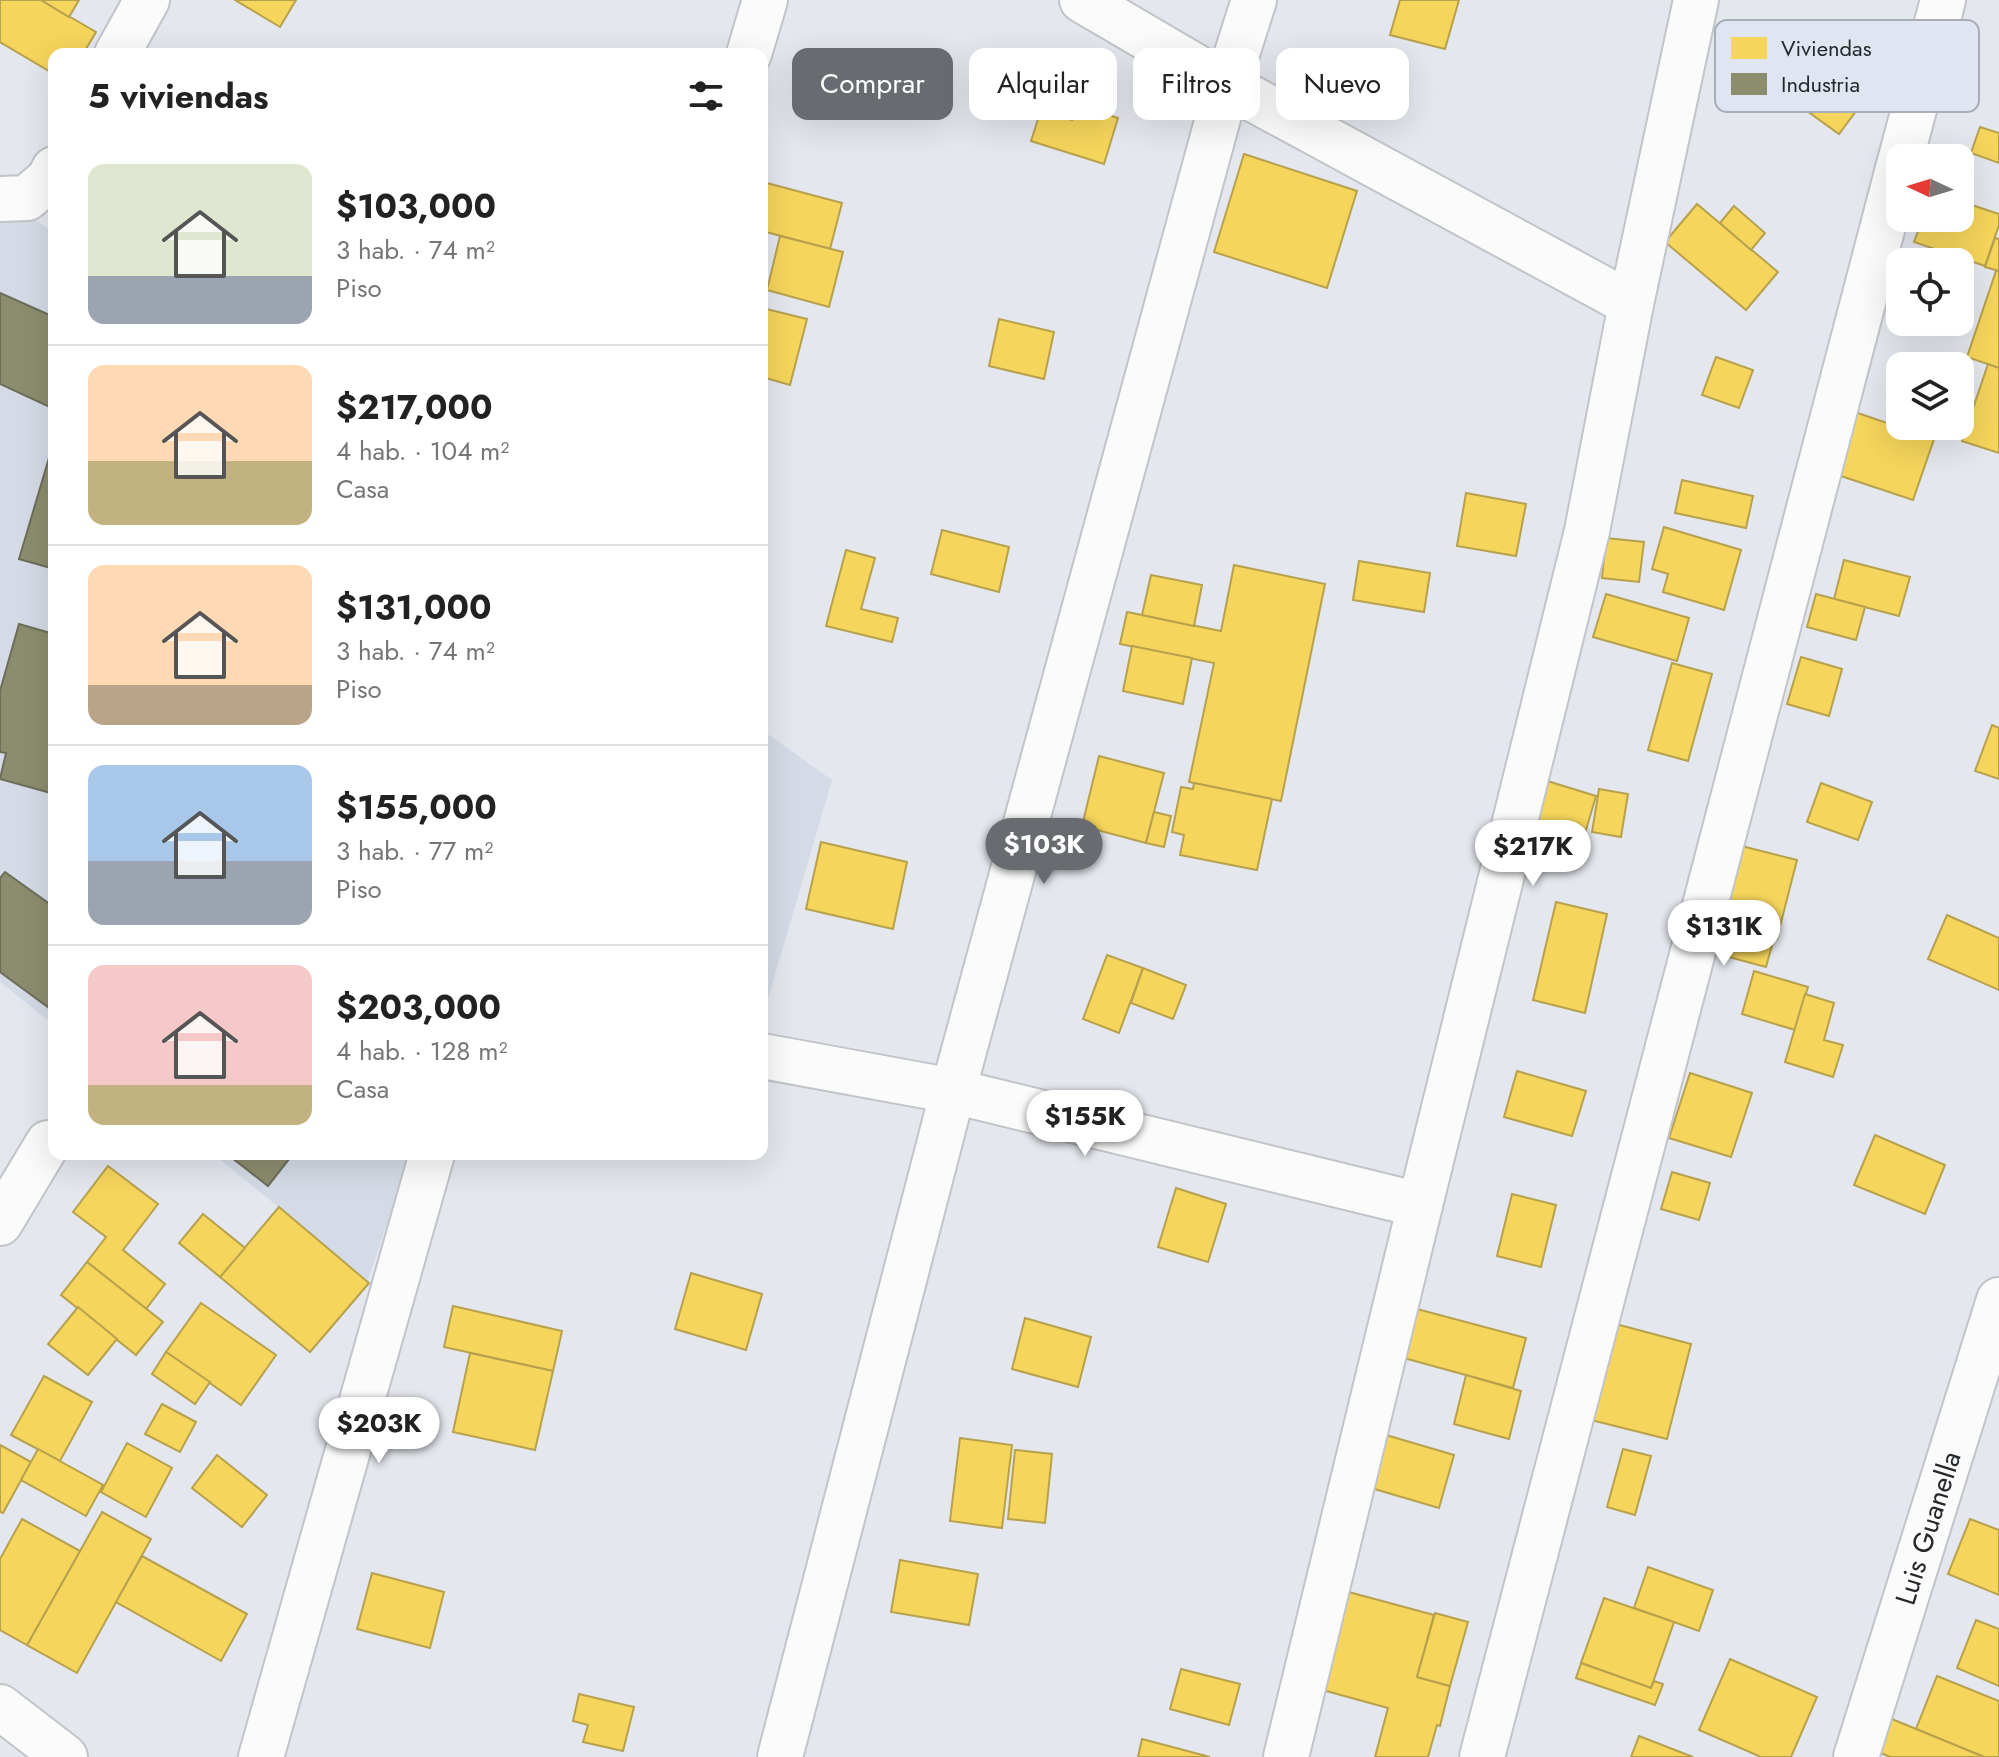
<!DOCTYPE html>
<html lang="es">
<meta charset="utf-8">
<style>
:root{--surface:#fff;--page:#f6f6f6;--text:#222;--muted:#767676;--line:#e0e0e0;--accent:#686b6f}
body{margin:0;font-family:Jost,sans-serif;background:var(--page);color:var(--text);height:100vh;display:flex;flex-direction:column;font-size:30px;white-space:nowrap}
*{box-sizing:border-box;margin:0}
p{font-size:26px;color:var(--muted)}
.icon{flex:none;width:44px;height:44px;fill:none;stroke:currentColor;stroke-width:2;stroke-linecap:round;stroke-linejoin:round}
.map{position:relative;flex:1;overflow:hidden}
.sheet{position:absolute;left:48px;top:48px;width:720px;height:1112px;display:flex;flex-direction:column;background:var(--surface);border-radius:16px;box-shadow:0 8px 32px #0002}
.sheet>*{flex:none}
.guide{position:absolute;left:792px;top:48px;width:760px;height:72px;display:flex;gap:16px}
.needle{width:52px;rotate:274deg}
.controls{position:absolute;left:1886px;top:144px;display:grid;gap:16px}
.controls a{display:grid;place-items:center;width:88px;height:88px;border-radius:16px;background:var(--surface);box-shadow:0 8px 32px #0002;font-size:40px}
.price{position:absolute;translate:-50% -68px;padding:0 18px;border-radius:28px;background:#fff;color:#222;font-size:26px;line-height:52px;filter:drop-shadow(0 2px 4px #0008)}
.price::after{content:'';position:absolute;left:50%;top:48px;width:24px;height:18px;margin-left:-12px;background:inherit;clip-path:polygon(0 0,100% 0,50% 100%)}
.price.selected{background:var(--accent);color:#fff}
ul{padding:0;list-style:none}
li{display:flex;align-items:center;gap:24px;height:200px;padding:0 40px}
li+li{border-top:2px solid var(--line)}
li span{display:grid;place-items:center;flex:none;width:224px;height:160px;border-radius:16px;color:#555}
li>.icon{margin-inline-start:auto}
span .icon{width:96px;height:96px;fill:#fffc;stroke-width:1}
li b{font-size:34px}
h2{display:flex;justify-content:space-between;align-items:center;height:96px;padding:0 40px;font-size:34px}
.pill{padding:0 28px;border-radius:16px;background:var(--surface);box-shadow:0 8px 32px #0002;font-size:28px;line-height:72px}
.pill.selected{background:var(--accent);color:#fff}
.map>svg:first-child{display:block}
</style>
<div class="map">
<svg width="1999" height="1757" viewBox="0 0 1999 1757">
<rect width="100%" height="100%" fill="#e4e7ed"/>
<g fill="#d4dbe6">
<path d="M 0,195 L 54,233 L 54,1025 L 0,982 Z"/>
<path d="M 762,730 L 832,780 L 762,1019 Z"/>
<path d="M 213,1154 L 411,1154 L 368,1280 Z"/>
</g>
<g fill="#f6d55c" stroke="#b7a14d" stroke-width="2">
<path d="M 0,0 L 41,0 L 96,32 L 83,54 L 54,54 L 54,74 L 0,42 Z"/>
<path d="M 41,0 L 79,0 L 69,17 Z"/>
<path d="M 235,0 L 296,0 L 280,27 Z"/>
<path d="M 1400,0 L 1459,0 L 1445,49 L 1390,35 Z"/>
<path d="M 1810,60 L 1865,99 L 1839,134 L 1785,95 Z"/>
<path d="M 1077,105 L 1118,118 L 1104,164 L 1031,141 L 1041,110 L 1072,120 Z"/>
<path d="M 1980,127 L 1999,133 L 1999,163 L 1971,153 Z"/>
<path d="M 1244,154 L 1357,191 L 1327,288 L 1214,252 Z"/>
<path d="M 763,182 L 842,203 L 830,249 L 762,231 Z"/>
<path d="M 1960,201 L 1999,214 L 1999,225 L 1985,266 L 1914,242 L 1923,218 L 1960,218 Z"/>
<path d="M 1697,204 L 1778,272 L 1746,310 L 1665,242 Z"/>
<path d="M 1734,206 L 1765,233 L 1751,250 L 1720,223 Z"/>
<path d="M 780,236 L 843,252 L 829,307 L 767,290 Z"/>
<path d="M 1995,238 L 1999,239 L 1999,271 L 1985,267 Z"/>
<path d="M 1996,271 L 1999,271 L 1999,368 L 1967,357 Z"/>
<path d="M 762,308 L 807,319 L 790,385 L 762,377 Z"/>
<path d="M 999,319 L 1054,332 L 1044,379 L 989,366 Z"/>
<path d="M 1716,357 L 1753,370 L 1739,408 L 1702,395 Z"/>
<path d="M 1988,364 L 1999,368 L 1999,453 L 1962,441 Z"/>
<path d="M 1849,410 L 1934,439 L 1913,500 L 1829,472 Z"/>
<path d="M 1682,480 L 1753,496 L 1746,528 L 1675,513 Z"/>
<path d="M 1466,493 L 1526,504 L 1516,556 L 1457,546 Z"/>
<path d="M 1664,527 L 1741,550 L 1724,610 L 1663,592 L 1668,574 L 1652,569 Z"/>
<path d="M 942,530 L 1009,547 L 999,592 L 931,574 Z"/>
<path d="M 1606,538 L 1644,542 L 1639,582 L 1602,578 Z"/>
<path d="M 846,550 L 875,558 L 861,609 L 898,618 L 892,642 L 826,626 Z"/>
<path d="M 1844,560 L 1910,577 L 1899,616 L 1834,599 Z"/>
<path d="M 1359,561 L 1430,573 L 1424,612 L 1353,600 Z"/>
<path d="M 1234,565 L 1325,584 L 1281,801 L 1189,782 L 1214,663 L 1120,644 L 1127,612 L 1221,631 Z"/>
<path d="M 1151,575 L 1202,585 L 1194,626 L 1142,615 Z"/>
<path d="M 1606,594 L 1689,618 L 1677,661 L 1593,637 Z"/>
<path d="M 1816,594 L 1865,607 L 1856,640 L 1807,627 Z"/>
<path d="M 1132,646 L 1192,658 L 1183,704 L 1123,691 Z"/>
<path d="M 1801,657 L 1842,669 L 1829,716 L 1787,704 Z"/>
<path d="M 1672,663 L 1712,674 L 1688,761 L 1648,750 Z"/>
<path d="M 1992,725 L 1999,728 L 1999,779 L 1975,771 Z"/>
<path d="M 1099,756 L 1164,773 L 1146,843 L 1082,826 Z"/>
<path d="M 1544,780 L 1596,796 L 1583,840 L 1531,825 Z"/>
<path d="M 1194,783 L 1272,799 L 1257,870 L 1180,855 L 1184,835 L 1172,832 L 1181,787 L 1193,789 Z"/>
<path d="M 1821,783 L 1872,802 L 1858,840 L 1807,822 Z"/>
<path d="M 1599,789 L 1628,794 L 1621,837 L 1592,832 Z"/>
<path d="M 1154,812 L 1171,816 L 1164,847 L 1146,843 Z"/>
<path d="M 821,842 L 907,862 L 893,929 L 806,909 Z"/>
<path d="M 1734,844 L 1797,860 L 1777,938 L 1714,922 Z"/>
<path d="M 1556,902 L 1607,914 L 1585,1013 L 1533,1000 Z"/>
<path d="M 1947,915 L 1999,938 L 1999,990 L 1928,959 Z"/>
<path d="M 1736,928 L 1774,938 L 1766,967 L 1729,957 Z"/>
<path d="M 1107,955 L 1143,968 L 1119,1033 L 1083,1019 Z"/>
<path d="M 1143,968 L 1186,985 L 1173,1019 L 1131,1003 Z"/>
<path d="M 1754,971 L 1808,987 L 1795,1030 L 1742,1014 Z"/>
<path d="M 1805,994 L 1834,1003 L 1824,1040 L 1843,1045 L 1833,1077 L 1785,1062 Z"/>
<path d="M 1517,1071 L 1586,1091 L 1572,1136 L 1504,1117 Z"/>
<path d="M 1690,1073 L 1752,1093 L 1731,1157 L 1669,1138 Z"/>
<path d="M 1875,1135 L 1945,1165 L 1925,1214 L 1854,1185 Z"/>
<path d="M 108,1166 L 158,1204 L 123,1250 L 165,1284 L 146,1309 L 87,1262 L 106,1237 L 73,1212 Z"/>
<path d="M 1672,1172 L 1710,1183 L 1699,1220 L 1661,1209 Z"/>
<path d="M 1176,1188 L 1226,1204 L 1208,1262 L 1158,1247 Z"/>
<path d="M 1512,1194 L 1556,1205 L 1541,1267 L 1497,1256 Z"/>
<path d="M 279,1207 L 369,1283 L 310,1352 L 220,1277 Z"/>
<path d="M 203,1214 L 245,1248 L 220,1277 L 179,1243 Z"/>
<path d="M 87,1262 L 163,1322 L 136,1355 L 61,1295 Z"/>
<path d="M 691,1273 L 762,1294 L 746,1350 L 675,1329 Z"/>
<path d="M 201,1303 L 276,1355 L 241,1405 L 166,1352 Z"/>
<path d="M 453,1306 L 562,1331 L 553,1371 L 444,1347 Z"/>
<path d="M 78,1307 L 117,1339 L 88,1375 L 48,1344 Z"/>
<path d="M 1417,1309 L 1526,1338 L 1513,1388 L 1404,1358 Z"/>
<path d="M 1025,1318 L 1091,1337 L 1078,1387 L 1012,1369 Z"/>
<path d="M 1612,1323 L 1691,1344 L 1667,1439 L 1587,1419 Z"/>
<path d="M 166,1352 L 210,1382 L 195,1404 L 152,1374 Z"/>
<path d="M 470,1353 L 553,1371 L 535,1450 L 453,1432 Z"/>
<path d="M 1466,1375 L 1521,1391 L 1509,1439 L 1454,1424 Z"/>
<path d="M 44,1376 L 92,1402 L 60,1461 L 11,1435 Z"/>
<path d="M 162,1404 L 196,1422 L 180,1452 L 145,1434 Z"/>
<path d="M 1386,1435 L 1454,1455 L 1439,1508 L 1371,1488 Z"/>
<path d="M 960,1438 L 1012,1445 L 1002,1528 L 950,1521 Z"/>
<path d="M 127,1443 L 172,1468 L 146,1517 L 101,1492 Z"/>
<path d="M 0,1445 L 31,1462 L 3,1513 L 0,1512 Z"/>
<path d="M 38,1449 L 103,1485 L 86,1516 L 21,1480 Z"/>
<path d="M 1623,1449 L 1651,1456 L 1635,1515 L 1607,1507 Z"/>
<path d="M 1015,1450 L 1052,1454 L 1045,1523 L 1008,1519 Z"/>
<path d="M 217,1455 L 267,1495 L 242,1527 L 192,1488 Z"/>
<path d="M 102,1512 L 151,1539 L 77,1673 L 27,1645 Z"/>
<path d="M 22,1519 L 80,1551 L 27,1645 L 0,1630 L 0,1559 Z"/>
<path d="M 1970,1519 L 1999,1530 L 1999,1595 L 1948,1574 Z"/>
<path d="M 142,1556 L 247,1614 L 221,1661 L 116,1602 Z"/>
<path d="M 900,1560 L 978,1574 L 969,1625 L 891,1612 Z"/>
<path d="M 1648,1567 L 1713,1590 L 1699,1631 L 1634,1608 Z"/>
<path d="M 372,1573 L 444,1592 L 430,1648 L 357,1629 Z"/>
<path d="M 1345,1591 L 1434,1615 L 1417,1677 L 1450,1686 L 1440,1726 L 1437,1725 L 1428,1757 L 1375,1757 L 1388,1708 L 1319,1689 Z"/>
<path d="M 1604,1598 L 1674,1622 L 1651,1688 L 1581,1663 Z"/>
<path d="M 1435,1613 L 1468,1622 L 1450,1686 L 1417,1677 Z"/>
<path d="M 1976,1620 L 1999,1629 L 1999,1686 L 1957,1668 Z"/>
<path d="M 1730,1659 L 1817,1697 L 1791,1757 L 1761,1757 L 1699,1730 Z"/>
<path d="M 1581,1663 L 1651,1688 L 1654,1681 L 1663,1684 L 1655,1705 L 1576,1678 Z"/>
<path d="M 1181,1669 L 1240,1684 L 1229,1725 L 1170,1709 Z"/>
<path d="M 1937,1676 L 1999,1701 L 1999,1757 L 1984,1757 L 1916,1729 Z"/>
<path d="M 579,1694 L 634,1707 L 623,1751 L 583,1742 L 588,1725 L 573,1721 Z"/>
<path d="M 1887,1717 L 1984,1757 L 1890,1757 L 1874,1750 Z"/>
<path d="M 1639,1736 L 1693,1757 L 1631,1757 Z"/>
<path d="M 1142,1739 L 1210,1757 L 1138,1757 Z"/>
</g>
<g fill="#8c8c6e" stroke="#6d6e5a" stroke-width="2">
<path d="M 0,293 L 54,317 L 54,409 L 0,384 Z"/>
<path d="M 54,441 L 54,569 L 19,559 Z"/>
<path d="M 19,624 L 54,634 L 54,794 L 0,779 L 6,753 L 0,752 L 0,691 Z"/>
<path d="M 5,872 L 54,907 L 54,1007 L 52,1010 L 0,972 L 0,878 Z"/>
<path d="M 227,1154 L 293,1154 L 268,1186 Z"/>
</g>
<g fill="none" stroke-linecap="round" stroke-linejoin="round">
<g stroke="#c1c4c8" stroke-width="48">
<g id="minor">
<path d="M 1082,0 L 1227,85 L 1631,304"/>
<path d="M 117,54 L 147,0"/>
<path d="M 749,54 L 765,0"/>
<path d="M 1901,158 L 1943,0"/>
<path d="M 0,199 L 27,198 L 49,179 L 54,169"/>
<path d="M 762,1056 L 953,1091 L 1420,1205"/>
<path d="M 0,1223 L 48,1143"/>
<path d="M 0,1707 L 65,1757"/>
<path d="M 261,1757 L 432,1154"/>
<path d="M 780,1757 L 953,1091 L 1227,85 L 1254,0"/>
<path d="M 1286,1757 L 1420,1205 L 1587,531 L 1631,304 L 1696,0"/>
<path d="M 1482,1757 L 1900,161"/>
<path id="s1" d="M 1856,1757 L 1999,1300"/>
</g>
</g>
<use href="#minor" stroke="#fbfbfc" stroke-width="44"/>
</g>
<g text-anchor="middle" stroke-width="8" stroke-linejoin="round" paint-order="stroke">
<g font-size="28" fill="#25282b" stroke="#e0e6f1">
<text dy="10" stroke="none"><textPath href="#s1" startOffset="240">Luis Guanella</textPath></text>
</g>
</g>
<rect x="1715" y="20" width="264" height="92" rx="12" fill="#e0e6f1" stroke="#a8adb6" stroke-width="2"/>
<rect x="1731" y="37" width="36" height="22" fill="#f6d55c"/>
<rect x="1731" y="73" width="36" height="22" fill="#8c8c6e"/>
<g font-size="22" fill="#25282b">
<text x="1781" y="56">Viviendas</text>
<text x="1781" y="92">Industria</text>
</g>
</svg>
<div class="controls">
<a><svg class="needle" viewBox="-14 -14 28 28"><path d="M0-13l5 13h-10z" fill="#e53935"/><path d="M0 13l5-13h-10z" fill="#767676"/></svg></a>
<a><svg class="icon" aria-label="locate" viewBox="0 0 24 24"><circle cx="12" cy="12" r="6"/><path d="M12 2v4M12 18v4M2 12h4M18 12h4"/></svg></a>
<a><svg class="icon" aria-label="layers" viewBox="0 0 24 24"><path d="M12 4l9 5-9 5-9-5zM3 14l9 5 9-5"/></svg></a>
</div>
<b class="price selected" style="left:1044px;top:886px">$103K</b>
<b class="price" style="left:1533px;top:888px">$217K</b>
<b class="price" style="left:1724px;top:968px">$131K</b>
<b class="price" style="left:1085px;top:1158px">$155K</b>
<b class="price" style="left:379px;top:1465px">$203K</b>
<div class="guide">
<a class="pill selected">Comprar</a>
<a class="pill">Alquilar</a>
<a class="pill">Filtros</a>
<a class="pill">Nuevo</a>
</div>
<section class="sheet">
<h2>5 viviendas<svg class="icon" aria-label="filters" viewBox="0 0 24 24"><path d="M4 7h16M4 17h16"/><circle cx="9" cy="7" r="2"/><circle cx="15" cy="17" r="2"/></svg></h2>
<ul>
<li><span style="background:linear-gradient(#dfe7d0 70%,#9aa5b1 0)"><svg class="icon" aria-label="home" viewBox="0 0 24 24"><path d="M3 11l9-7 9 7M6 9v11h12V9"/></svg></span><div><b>$103,000</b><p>3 hab. · 74 m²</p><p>Piso</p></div></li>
<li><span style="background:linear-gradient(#ffd9b3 60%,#c2b280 0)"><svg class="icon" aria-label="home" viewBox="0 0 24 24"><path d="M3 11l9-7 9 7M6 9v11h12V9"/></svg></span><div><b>$217,000</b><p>4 hab. · 104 m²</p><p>Casa</p></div></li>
<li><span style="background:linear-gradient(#ffd9b3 75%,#b9a48a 0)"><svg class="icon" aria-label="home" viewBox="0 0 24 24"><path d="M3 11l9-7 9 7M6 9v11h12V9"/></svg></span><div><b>$131,000</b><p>3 hab. · 74 m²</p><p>Piso</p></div></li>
<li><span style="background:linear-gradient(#a9c7e8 60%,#9aa5b1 0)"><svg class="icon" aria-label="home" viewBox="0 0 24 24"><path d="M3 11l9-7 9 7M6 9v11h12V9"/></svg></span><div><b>$155,000</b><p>3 hab. · 77 m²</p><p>Piso</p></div></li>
<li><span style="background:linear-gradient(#f6c9c9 75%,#c2b280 0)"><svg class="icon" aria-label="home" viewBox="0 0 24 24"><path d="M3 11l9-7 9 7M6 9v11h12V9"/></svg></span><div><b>$203,000</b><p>4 hab. · 128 m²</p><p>Casa</p></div></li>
</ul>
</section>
</div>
